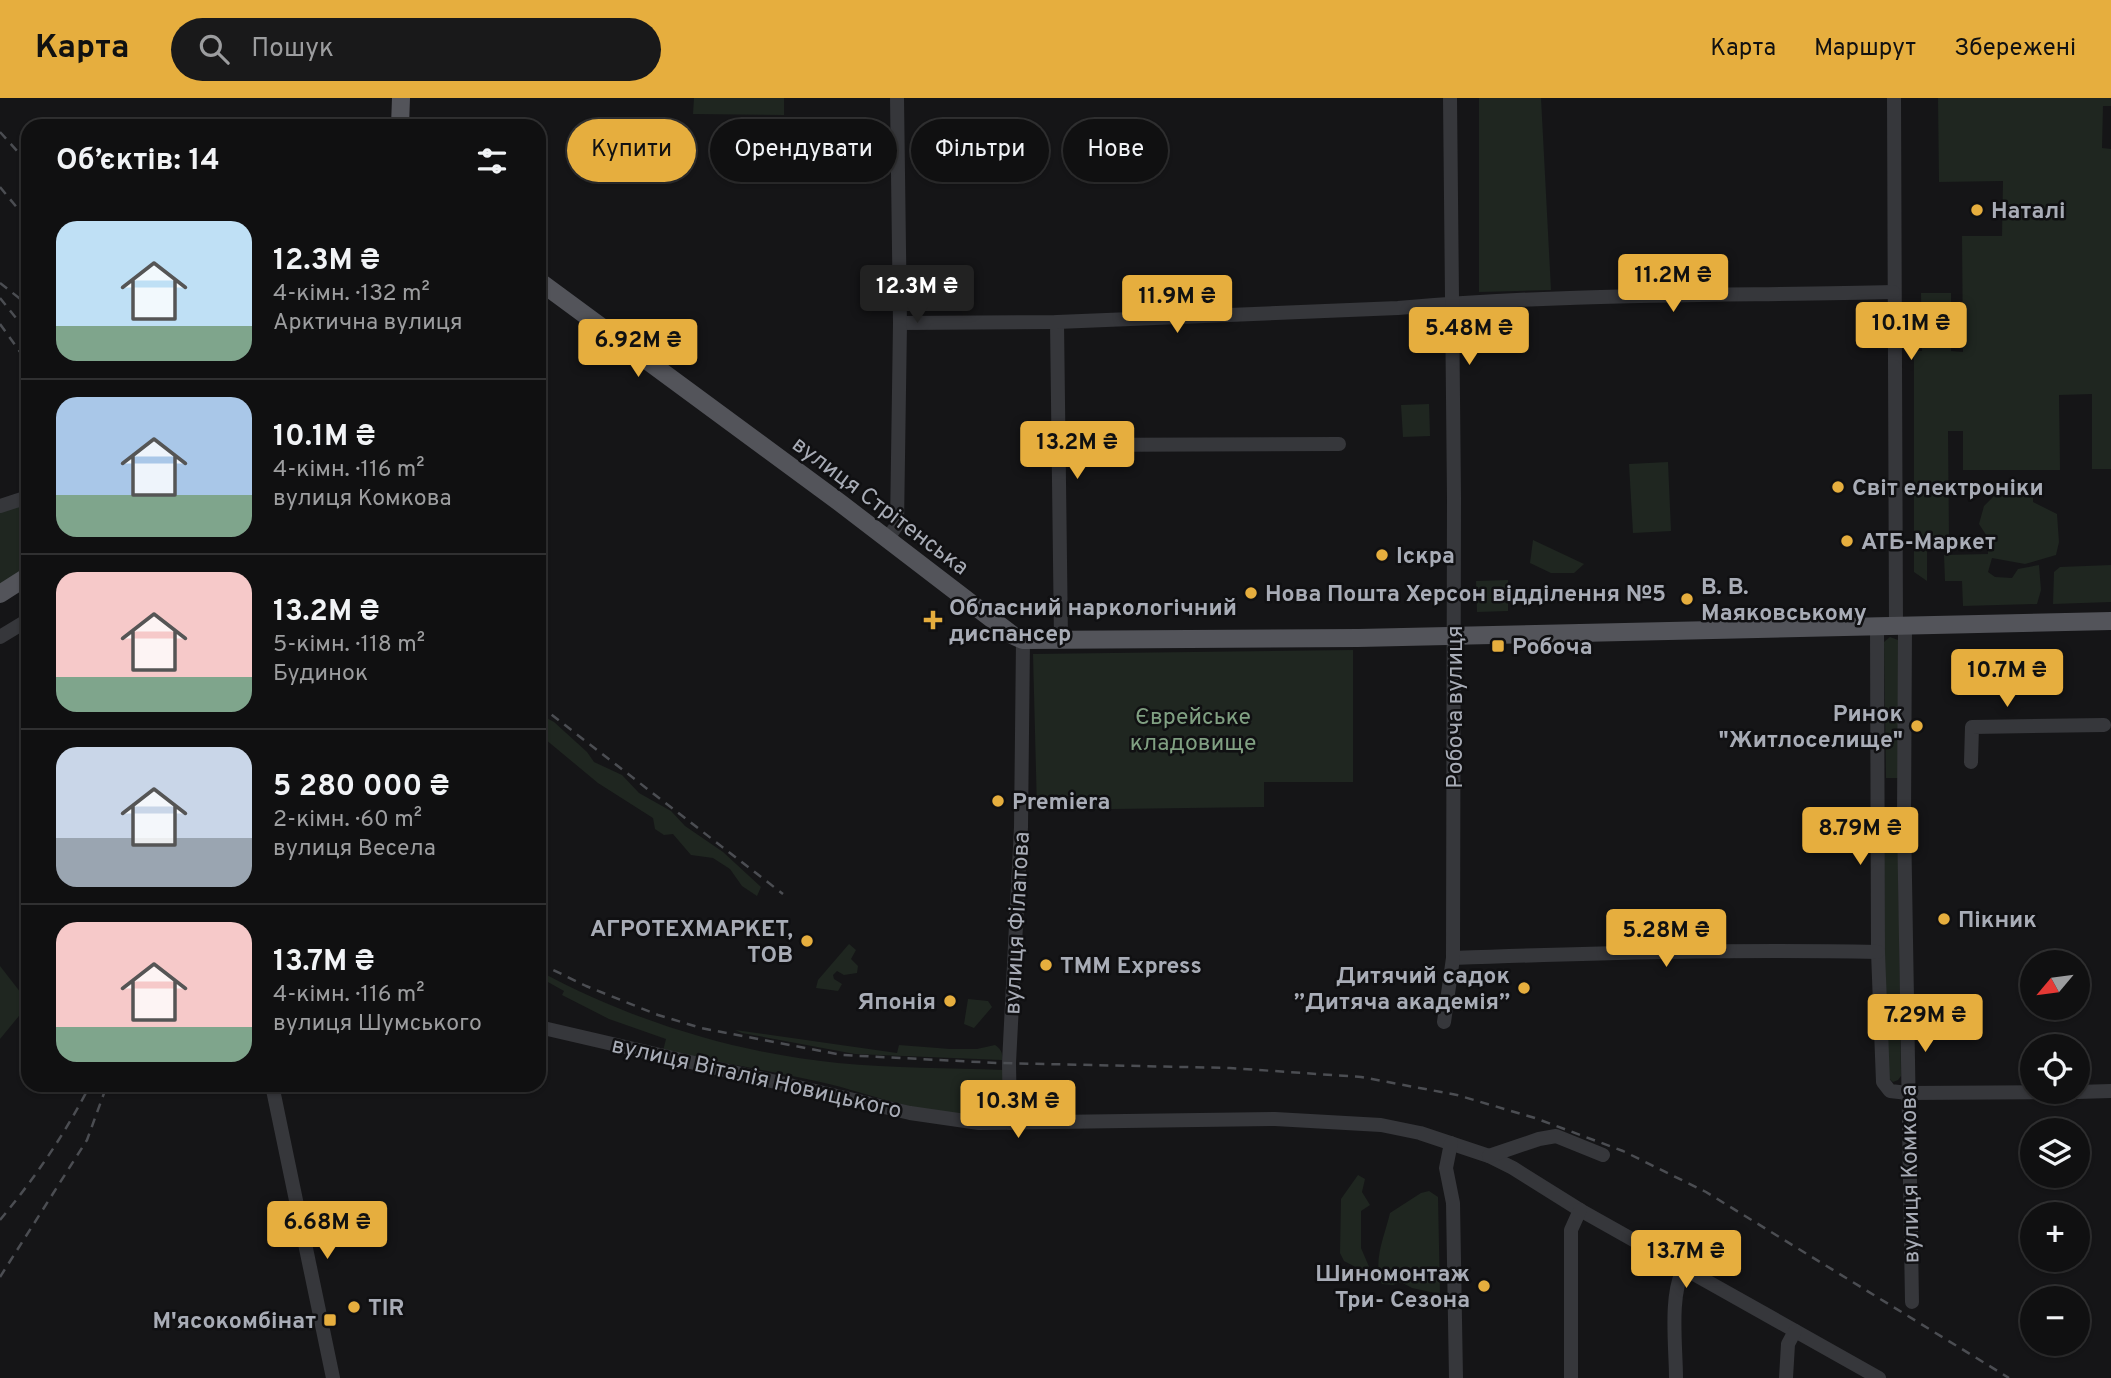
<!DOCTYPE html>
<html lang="uk">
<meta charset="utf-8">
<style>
:root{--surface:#101011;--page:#19191a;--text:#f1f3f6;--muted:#9c9d9f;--line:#303031;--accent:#e6ae3e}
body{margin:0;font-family:Overpass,sans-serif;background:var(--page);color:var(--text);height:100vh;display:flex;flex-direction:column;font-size:26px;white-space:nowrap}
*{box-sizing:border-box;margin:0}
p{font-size:23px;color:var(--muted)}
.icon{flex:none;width:38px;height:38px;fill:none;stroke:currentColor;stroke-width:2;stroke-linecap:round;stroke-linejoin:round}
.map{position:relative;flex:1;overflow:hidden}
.panel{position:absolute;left:21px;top:21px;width:525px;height:973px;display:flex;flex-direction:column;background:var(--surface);border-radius:21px;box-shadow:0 2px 5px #0004,0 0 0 2px var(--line)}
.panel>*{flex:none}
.banner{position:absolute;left:567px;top:21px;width:665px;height:63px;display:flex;gap:14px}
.needle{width:46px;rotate:241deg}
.tools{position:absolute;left:2020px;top:852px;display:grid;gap:14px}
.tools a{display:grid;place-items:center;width:70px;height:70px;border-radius:50%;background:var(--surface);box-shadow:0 2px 5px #0004,0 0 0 2px var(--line);font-size:35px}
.price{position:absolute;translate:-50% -60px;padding:0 16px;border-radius:7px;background:var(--accent);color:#111;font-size:23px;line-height:46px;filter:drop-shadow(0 2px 4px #0008)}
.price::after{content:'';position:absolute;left:50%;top:42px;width:21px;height:16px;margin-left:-10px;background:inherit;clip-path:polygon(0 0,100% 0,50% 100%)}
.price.selected{background:#222;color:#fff}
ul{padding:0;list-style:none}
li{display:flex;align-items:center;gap:21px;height:175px;padding:0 35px}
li+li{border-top:2px solid var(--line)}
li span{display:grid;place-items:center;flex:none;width:196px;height:140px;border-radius:21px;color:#555}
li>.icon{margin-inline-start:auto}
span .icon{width:84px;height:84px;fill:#fffc;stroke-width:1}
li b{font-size:30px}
h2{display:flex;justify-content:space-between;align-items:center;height:84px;padding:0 35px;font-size:30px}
.chip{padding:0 24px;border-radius:32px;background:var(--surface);box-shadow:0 2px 5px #0004,0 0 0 2px var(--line);font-size:24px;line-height:63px}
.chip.selected{background:var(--accent);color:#111}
header{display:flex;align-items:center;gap:42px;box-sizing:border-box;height:98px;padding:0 35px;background:var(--accent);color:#111}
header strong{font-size:33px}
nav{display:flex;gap:38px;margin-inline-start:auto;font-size:24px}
.search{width:490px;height:63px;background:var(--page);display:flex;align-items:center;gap:18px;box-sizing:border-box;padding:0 24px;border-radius:38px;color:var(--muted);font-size:26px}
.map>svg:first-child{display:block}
</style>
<header>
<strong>Карта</strong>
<div class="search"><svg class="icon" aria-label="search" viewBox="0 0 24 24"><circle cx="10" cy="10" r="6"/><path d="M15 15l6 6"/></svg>Пошук</div>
<nav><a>Карта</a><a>Маршрут</a><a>Збережені</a></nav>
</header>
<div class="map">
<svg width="2111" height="1280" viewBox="0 0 2111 1280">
<rect width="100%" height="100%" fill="#151517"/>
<g fill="#1f2620">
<path d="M 694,0 L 784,0 L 784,17 L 693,16 Z"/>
<path d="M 1479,0 L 1541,0 L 1551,192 L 1479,194 Z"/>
<path d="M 1938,0 L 2111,0 L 2111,8 L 2103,8 L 2102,50 L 2111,51 L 2111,371 L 2092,371 L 2092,296 L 2059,297 L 2060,372 L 1963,372 L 1963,333 L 1948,333 L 1949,440 L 1927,441 L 1927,483 L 1914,474 L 1914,253 L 1922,253 L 1921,195 L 1951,195 L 1951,253 L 1963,254 L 1962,138 L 2002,138 L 2003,83 L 1939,84 Z"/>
<path d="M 1429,306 L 1430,338 L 1403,339 L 1401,307 Z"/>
<path d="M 1668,364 L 1671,433 L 1633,435 L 1629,366 Z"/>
<path d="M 1994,398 L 2033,398 L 2033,404 L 2057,416 L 2059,444 L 2056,457 L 2025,466 L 1992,460 L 1988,474 L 1995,479 L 2012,480 L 2018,471 L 2039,467 L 2041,492 L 2037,506 L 1963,508 L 1962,483 L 1945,483 L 1944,457 L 1988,456 L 1988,440 L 1979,426 L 1984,408 Z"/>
<path d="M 28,401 L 28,470 L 0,489 L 0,410 Z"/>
<path d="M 1533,442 L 1584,466 L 1574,475 L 1551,475 L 1530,465 Z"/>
<path d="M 2111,467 L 2111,504 L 2053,506 L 2054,474 L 2060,469 Z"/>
<path d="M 1508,482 L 1508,513 L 1477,514 L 1476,483 Z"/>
<path d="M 1890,539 L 1898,542 L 1901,680 L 1886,680 L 1884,544 Z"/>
<path d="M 1353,552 L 1353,684 L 1264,684 L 1264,709 L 1037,712 L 1033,556 Z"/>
<path d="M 539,616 L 554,624 L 587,654 L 594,664 L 622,677 L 639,695 L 671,713 L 685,728 L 723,754 L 761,789 L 757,798 L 742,788 L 730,771 L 713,760 L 691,757 L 673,736 L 664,737 L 655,731 L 653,720 L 598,685 L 539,636 Z"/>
<path d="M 1891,731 L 1898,737 L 1901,978 L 1898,982 L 1893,984 L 1886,978 L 1884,734 Z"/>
<path d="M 849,846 L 856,852 L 851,861 L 858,868 L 857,875 L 844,877 L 837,873 L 833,877 L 834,881 L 842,886 L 838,893 L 816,890 L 818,882 Z"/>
<path d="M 0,868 L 28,904 L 28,907 L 0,941 Z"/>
<path d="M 539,873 C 630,922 735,955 838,965 C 893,970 949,970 1004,972 L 1002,1013 C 984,1035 864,995 837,988 C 779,974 721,965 663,953 L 666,941 L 609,921 L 562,897 L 564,893 L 539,879 Z"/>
<path d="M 968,901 L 988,903 L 992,909 L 974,930 L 964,926 Z"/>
<path d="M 735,932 L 897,955 L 899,947 L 950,951 L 977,951 L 995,947 C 1001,951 1003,955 1002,962 L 855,956 L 742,935 Z"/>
<path d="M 1358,1077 L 1365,1081 L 1362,1094 L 1370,1107 L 1361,1113 L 1361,1150 L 1370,1171 L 1367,1175 L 1344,1163 L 1340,1155 L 1341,1101 Z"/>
<path d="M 1429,1093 L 1438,1099 L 1440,1196 L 1412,1190 L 1401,1184 L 1393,1187 L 1382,1186 C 1372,1164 1385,1137 1390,1115 L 1421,1095 Z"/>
</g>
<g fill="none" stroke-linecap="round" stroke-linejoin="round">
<g stroke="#36373b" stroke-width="14">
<path d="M 1894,0 L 1896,529"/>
<path d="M 1057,224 L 1061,542"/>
<path d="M 900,225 L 1057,224 L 1398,210 C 1563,195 1729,198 1893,194"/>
<path d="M 1059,347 L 1339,346"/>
<path d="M 0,408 L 28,399"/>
<path d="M 888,440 L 897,427 L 900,225 L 897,0"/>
<path d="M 1905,529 L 1904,721 L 1912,1204"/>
<path d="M 1877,530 L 1878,854 L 1883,984 L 1890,993 L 1908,995 L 2064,994"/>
<path d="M 0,539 L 28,522"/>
<path d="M 1971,664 L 1972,629 L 2104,627"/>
<path d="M 1453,860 C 1595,855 1736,851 1878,854"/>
<path d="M 1444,924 L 1453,860 L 1454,400 L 1450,0"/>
<path d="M 539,929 L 910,1015 L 979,1025 L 1275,1021 L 1381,1027 L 1420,1035 L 1489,1058 L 1513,1070 L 1580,1112 L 1879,1280"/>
<path d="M 272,987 L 333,1280"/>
<path d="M 2077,994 L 2111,993"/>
<path d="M 1010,1025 L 1009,965 L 1021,729 L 1023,542"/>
<path d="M 1451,1045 L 1446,1070 L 1453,1105 L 1456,1280"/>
<path d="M 1489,1058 L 1539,1041 L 1556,1038 L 1603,1057"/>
<path d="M 1571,1280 L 1571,1132 L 1580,1112"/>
<path d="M 1676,1280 C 1676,1249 1669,1197 1684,1170"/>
<path d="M 1786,1280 L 1788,1246 L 1795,1233"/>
</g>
<g stroke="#53545a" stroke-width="18">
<path d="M 400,28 L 401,0"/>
<path d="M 539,183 L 839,404 L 1014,538 L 1023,542 L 1358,540 L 2111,523"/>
<path d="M 0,496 L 28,478"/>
</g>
<g stroke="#4b4d52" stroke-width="2.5" stroke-dasharray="9 7" stroke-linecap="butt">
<path d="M 0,34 L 28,65"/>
<path d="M 0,89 L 28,123"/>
<path d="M 0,185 L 28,207"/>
<path d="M 0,200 L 28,235"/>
<path d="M 0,226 L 28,265"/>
<path d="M 539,607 L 783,796"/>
<path d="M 539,865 L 586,888 L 658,917 L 701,930 L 842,957 L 998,965 L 1230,970 L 1361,979 L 1457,997 L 1535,1020 L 1623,1053 L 1706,1094 L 2009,1280"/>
<path d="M 0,1122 C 35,1080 65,1036 90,987"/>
<path d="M 0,1179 L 87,1042 L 107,987"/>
</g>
</g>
<g fill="#e6ae3e" stroke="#101012" stroke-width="2.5">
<circle cx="1977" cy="112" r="7"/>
<circle cx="1838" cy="389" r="7"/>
<circle cx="1847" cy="443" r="7"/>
<circle cx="1382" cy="457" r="7"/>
<circle cx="1251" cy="495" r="7"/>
<circle cx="1687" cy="501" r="7"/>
<path d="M929.5 511.5h7v7h7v7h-7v7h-7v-7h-7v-7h7z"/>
<rect x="1491" y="541" width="14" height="14" rx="3.5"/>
<circle cx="1917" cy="628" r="7"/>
<circle cx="998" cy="703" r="7"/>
<circle cx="1944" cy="821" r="7"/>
<circle cx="807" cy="843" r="7"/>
<circle cx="1046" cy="867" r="7"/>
<circle cx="1524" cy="890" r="7"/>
<circle cx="950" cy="903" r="7"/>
<circle cx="1484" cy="1188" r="7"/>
<circle cx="354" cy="1209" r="7"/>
<rect x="323" y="1215" width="14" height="14" rx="3.5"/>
</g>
<g text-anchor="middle" stroke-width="5" stroke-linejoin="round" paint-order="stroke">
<g font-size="23" font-weight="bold" fill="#a8acb6" stroke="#101012" text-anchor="start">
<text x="1991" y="120">Наталі</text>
<text x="1852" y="397">Світ електроніки</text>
<text x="1861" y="451">АТБ-Маркет</text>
<text x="1396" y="465">Іскра</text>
<text x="1701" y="496">В. В.<tspan x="1701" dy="26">Маяковському</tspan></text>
<text x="1265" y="503">Нова Пошта Херсон відділення №5</text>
<text x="949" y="517">Обласний наркологічний<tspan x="949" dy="26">диспансер</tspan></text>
<text x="1512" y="556">Робоча</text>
<text x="1903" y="623" text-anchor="end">Ринок<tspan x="1903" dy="26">"Житлоселище"</tspan></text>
<text x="1012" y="711">Premiera</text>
<text x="1958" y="829">Пікник</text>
<text x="793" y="838" text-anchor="end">АГРОТЕХМАРКЕТ,<tspan x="793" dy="26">ТОВ</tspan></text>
<text x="1060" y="875">TMM Express</text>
<text x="1510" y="885" text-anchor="end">Дитячий садок<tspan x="1510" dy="26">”Дитяча академія”</tspan></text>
<text x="936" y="911" text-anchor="end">Японія</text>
<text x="1470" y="1183" text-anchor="end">Шиномонтаж<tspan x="1470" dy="26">Три- Сезона</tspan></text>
<text x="368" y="1217">TIR</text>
<text x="316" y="1230" text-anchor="end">М'ясокомбінат</text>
</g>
<g font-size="23" fill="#a8acb6" stroke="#101012">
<text transform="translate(881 407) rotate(37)" y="8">вулиця Стрітенська</text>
<text transform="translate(1454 609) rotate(-90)" y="8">Робоча вулиця</text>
<text transform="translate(1016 825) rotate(-87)" y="8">вулиця Філатова</text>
<text transform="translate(757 979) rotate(13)" y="8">вулиця Віталія Новицького</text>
<text transform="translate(1909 1076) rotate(-91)" y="8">вулиця Комкова</text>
</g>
<g font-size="23" fill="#80a082" stroke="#101012">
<text x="1193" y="626">Єврейське<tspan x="1193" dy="26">кладовище</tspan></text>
</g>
</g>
</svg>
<div class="tools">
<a><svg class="needle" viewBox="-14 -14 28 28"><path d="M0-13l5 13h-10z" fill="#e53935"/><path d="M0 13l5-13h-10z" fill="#9c9d9f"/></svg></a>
<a><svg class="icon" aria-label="locate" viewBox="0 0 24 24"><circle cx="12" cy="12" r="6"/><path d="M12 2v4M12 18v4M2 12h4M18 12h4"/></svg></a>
<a><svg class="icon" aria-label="layers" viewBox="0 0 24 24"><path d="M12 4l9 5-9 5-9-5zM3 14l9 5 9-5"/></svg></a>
<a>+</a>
<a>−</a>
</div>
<b class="price" style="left:1673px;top:216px">11.2M ₴</b>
<b class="price selected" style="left:917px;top:227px">12.3M ₴</b>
<b class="price" style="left:1177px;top:237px">11.9M ₴</b>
<b class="price" style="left:1911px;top:264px">10.1M ₴</b>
<b class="price" style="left:1469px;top:269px">5.48M ₴</b>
<b class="price" style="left:638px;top:281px">6.92M ₴</b>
<b class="price" style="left:1077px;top:383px">13.2M ₴</b>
<b class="price" style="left:2007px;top:611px">10.7M ₴</b>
<b class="price" style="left:1860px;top:769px">8.79M ₴</b>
<b class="price" style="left:1666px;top:871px">5.28M ₴</b>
<b class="price" style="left:1925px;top:956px">7.29M ₴</b>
<b class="price" style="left:1018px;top:1042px">10.3M ₴</b>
<b class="price" style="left:327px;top:1163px">6.68M ₴</b>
<b class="price" style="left:1686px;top:1192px">13.7M ₴</b>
<div class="banner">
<a class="chip selected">Купити</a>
<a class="chip">Орендувати</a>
<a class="chip">Фільтри</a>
<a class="chip">Нове</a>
</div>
<section class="panel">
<h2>Об’єктів: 14<svg class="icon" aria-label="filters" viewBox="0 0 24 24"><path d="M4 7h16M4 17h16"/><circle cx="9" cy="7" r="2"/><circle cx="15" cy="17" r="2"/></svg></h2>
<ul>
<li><span style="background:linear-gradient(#bfe0f5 75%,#7fa58c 0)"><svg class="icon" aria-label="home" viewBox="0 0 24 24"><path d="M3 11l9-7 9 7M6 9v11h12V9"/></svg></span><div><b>12.3M ₴</b><p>4-кімн. · 132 m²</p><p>Арктична вулиця</p></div></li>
<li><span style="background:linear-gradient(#a9c7e8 70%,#7fa58c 0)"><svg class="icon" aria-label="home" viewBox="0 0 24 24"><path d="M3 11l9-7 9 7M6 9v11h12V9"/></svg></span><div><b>10.1M ₴</b><p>4-кімн. · 116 m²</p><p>вулиця Комкова</p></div></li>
<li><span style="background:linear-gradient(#f6c9c9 75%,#7fa58c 0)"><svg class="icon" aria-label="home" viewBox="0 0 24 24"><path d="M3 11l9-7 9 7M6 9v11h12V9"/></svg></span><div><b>13.2M ₴</b><p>5-кімн. · 118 m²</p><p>Будинок</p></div></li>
<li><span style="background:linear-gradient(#c9d6e8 65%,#9aa5b1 0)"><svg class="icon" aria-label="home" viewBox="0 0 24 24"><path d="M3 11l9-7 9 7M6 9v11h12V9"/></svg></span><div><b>5 280 000 ₴</b><p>2-кімн. · 60 m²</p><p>вулиця Весела</p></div></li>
<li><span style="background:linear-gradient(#f6c9c9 75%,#7fa58c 0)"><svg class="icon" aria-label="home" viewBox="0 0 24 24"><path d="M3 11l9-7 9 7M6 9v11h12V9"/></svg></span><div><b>13.7M ₴</b><p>4-кімн. · 116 m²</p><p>вулиця Шумського</p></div></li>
</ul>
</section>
</div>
